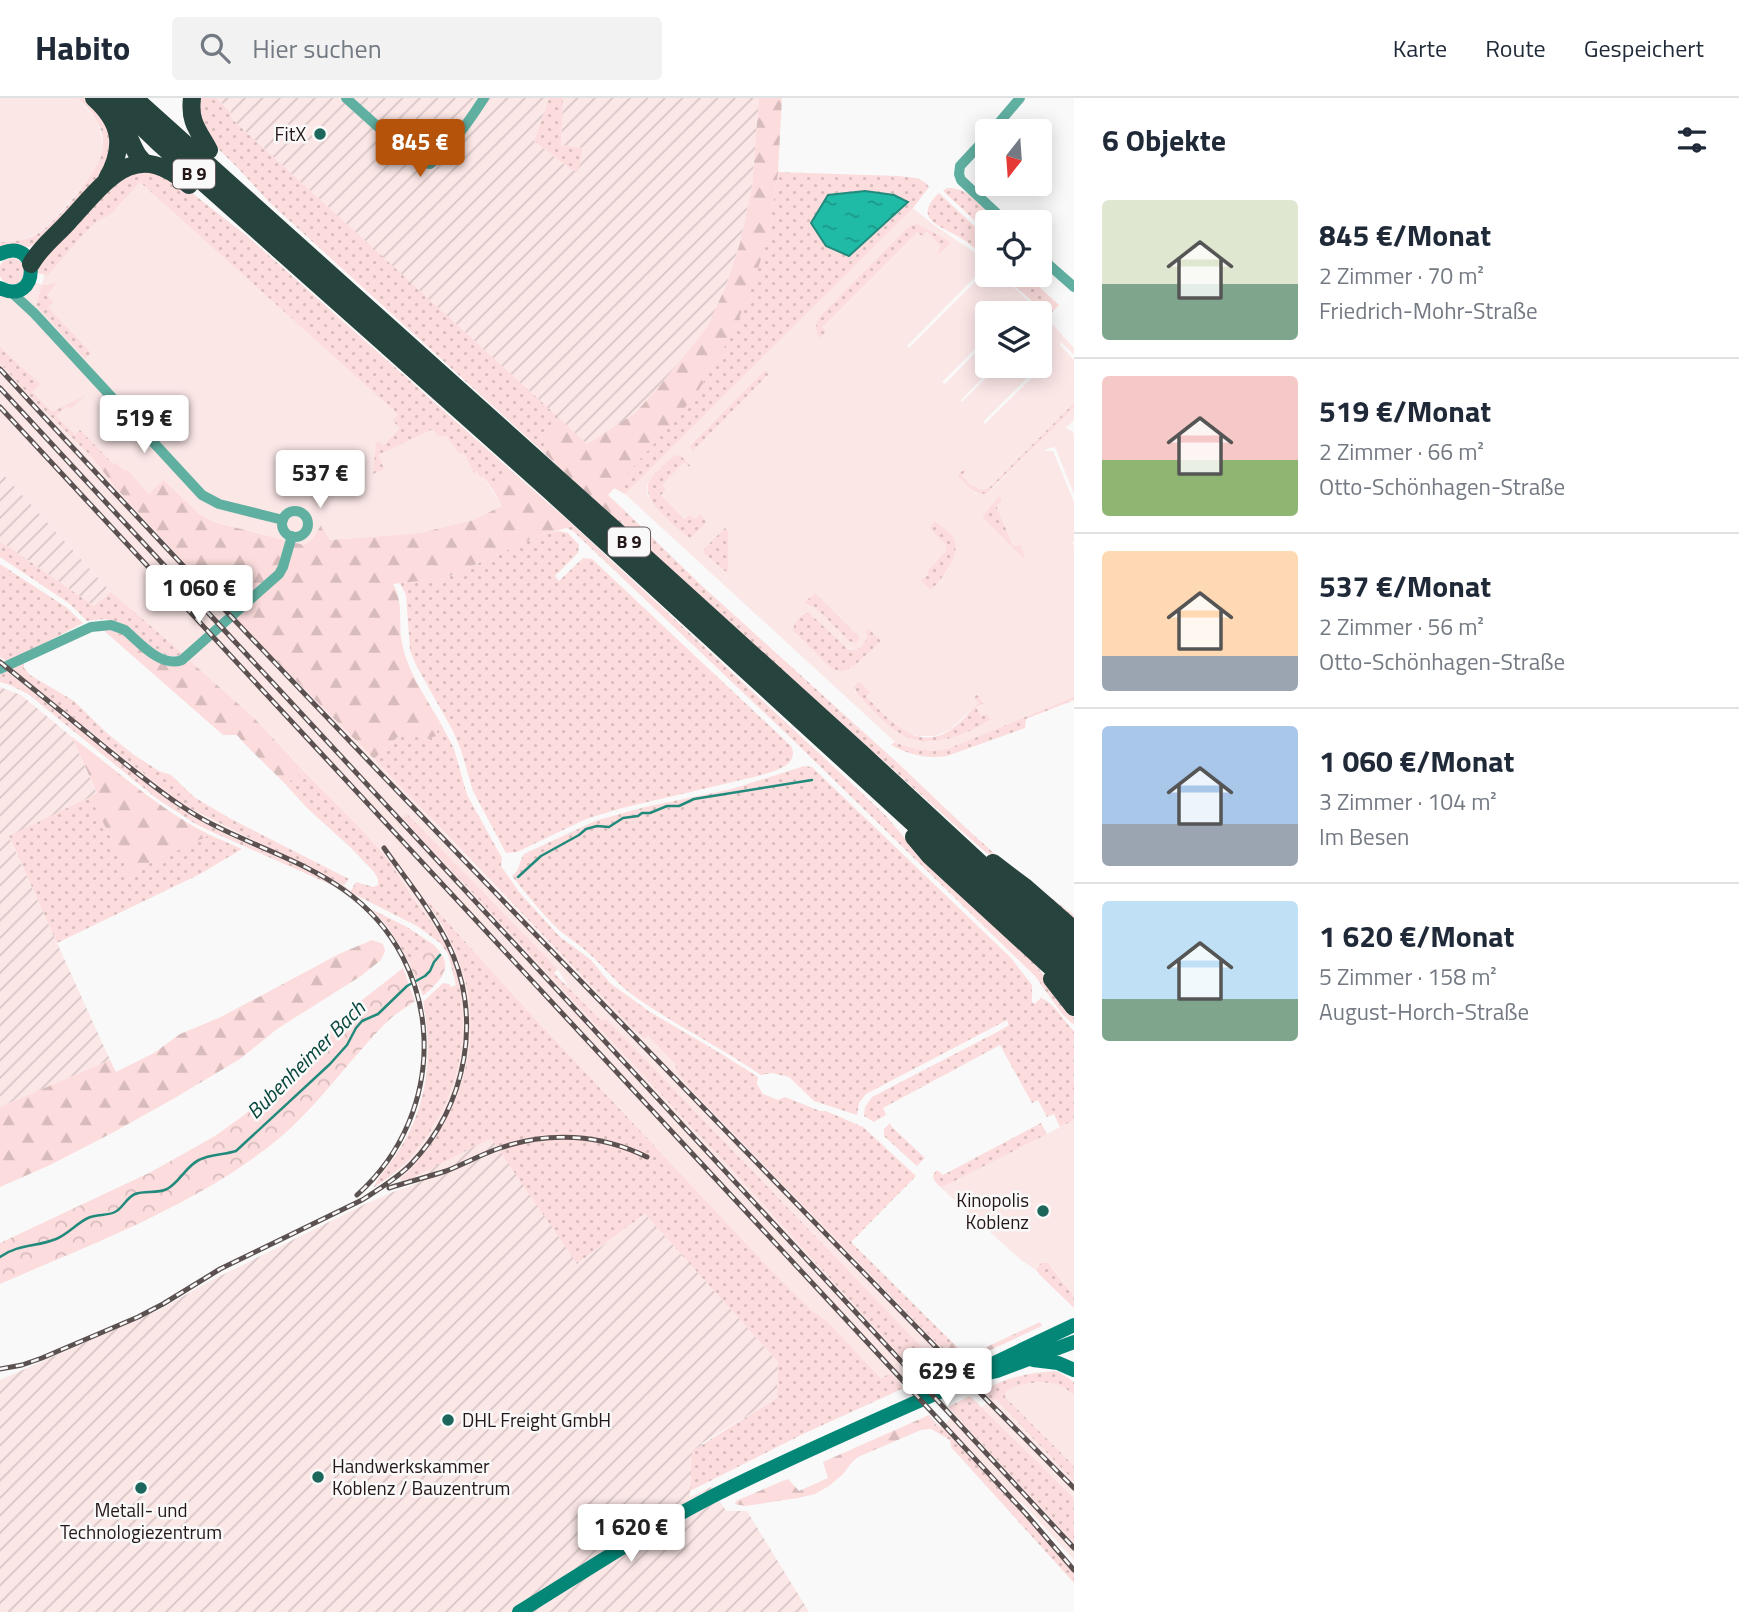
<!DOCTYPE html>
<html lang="de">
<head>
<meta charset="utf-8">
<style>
	:root { --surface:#fff; --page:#f2f2f3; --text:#1f2937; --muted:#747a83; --line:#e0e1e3; --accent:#b45309 }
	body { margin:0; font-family:"Titillium Web",sans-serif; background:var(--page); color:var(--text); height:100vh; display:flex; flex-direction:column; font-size:26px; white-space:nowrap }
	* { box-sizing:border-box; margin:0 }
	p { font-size:23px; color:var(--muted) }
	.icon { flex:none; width:38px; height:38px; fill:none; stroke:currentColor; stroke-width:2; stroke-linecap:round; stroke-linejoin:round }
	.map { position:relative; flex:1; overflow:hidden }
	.side { display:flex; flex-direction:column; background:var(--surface); width:665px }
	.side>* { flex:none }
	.needle { width:46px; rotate:197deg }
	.tools { position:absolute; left:975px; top:21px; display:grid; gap:14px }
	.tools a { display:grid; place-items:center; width:77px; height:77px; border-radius:7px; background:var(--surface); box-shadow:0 4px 18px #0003; font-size:35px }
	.price { position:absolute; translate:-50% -60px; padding:0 16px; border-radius:7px; background:#fff; color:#222; font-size:23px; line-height:46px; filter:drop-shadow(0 2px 4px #0008) }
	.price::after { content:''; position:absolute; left:50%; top:42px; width:21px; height:16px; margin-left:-10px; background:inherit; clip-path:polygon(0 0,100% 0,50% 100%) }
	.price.on { background:var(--accent); color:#fff }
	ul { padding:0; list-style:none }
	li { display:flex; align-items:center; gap:21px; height:175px; padding:0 28px }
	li+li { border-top:2px solid var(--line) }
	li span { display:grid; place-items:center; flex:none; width:196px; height:140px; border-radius:7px; color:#555 }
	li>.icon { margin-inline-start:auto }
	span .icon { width:84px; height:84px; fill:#fffc; stroke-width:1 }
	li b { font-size:30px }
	h2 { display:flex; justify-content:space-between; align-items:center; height:84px; padding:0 28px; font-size:30px }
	header { display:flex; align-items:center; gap:42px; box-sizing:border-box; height:98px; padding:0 35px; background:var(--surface); border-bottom:2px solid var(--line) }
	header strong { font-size:33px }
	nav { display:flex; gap:38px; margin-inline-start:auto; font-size:24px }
	.search { width:490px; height:63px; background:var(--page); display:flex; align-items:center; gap:18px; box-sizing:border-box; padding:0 24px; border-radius:7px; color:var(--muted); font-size:26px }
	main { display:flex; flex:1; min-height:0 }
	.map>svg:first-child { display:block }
	.built { fill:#fce7e7; fill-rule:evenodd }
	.industrial { fill:url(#industrial-furrows) }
	.grass { fill:url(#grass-dots) }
	.forest { fill:url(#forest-firs) }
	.park { fill:url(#park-crowns) }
	.water { fill:url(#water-ripples); stroke:#228a7c; stroke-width:2 }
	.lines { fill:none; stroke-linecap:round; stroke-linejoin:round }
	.stream { stroke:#228a7c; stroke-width:2.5 }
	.street { stroke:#60b0a2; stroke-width:10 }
	.secondary { stroke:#058777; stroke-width:14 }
	.highway { stroke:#26433e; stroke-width:18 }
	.rail-casing { stroke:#5c5151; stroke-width:5 }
	.rail { stroke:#f9f9f9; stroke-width:2.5; stroke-dasharray:8; stroke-linecap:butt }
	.poi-dot { fill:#1d665b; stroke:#f9f9f9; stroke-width:2.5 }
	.labels { text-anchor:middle; stroke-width:5; stroke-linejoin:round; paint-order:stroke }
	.shield { fill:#f9f9f9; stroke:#655b5c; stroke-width:2 }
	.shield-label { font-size:18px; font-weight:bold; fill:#261718 }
	.poi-label { font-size:19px; fill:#261718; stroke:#f9f9f9; text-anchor:end }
	.water-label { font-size:21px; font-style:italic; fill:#04453c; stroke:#f9f9f9 }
</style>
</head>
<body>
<header>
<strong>Habito</strong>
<div class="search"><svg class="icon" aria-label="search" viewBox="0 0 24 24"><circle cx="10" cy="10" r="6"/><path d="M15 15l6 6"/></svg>Hier suchen</div>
<nav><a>Karte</a><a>Route</a><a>Gespeichert</a></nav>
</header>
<main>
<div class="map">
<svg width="1074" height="1514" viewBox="0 0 1074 1514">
	<defs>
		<pattern id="industrial-furrows" width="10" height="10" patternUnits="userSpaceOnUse" patternTransform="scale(1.75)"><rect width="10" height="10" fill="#fce7e7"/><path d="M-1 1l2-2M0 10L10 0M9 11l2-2" fill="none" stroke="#d8c5c5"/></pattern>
		<pattern id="grass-dots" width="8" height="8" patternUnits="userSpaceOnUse" patternTransform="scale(1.75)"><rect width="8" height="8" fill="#fcdcdc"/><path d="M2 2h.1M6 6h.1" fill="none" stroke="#d8bcbc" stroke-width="1.8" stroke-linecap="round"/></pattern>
		<pattern id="forest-firs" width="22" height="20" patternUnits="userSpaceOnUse" patternTransform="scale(1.75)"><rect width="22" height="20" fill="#fcdcdc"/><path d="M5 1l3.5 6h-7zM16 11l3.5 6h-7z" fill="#d8bcbc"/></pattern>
		<pattern id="park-crowns" width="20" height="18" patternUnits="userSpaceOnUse" patternTransform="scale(1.75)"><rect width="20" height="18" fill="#fcdcdc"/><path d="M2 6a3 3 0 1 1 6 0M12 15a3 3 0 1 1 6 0" fill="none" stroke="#d8bcbc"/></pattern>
		<pattern id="water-ripples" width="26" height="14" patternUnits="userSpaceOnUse" patternTransform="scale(1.75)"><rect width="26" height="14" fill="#20bba7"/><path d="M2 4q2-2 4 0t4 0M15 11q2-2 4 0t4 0" fill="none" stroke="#1c9787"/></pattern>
	</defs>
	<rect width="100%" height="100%" fill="#f9f9f9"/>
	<path class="built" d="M0,0H77L98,23L103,46L104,54L100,65L82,89L54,122L42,133L34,137L19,143L7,144H0Z
		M145,80L447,337L459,356L464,355L474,374L477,373L483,378L502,408L473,422L420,435L329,442L314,439L304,447L215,424L198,415L165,383L149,396L127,371L125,373L115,364L113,366L92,359L251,537L406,694L485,779L632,930L645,941L648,938L654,944L675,966L678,976L692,993L956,1264L942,1270L607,923H600L569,890L558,871L407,717L404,720L729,1069L918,1278L900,1286L890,1275L881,1282L828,1224L810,1211L772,1173L538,924L460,838L428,807L448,838L457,856L464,875L469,903L471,927L469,952L465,977L458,999L442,1032L426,1054L407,1074L400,1081L395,1076L418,1052L436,1025L462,921L457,884L453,866L448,853L435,830L393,770L376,748L253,619L111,494L0,373V194L35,185L42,186L48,162L71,139Z
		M913,110L934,127L980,158L987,165V175L979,167L980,174L907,248L909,250L982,177H1000L1046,219L1074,250V257L1061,244L1060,247L1074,262V305L990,389L981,391L974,389L961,377L963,371L958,376L976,396L993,390L1074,310V322L1066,330L1073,334L1074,337V396L1055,349L1046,351V353H1053L1074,404V444L1072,445L1074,447V599L950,650L928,653L916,652L895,644L625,396ZM912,127L922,128L950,146L941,156L937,153L942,148L927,134L917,133L821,229L819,239L816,233L820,218L907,130ZM1015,202L1026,210H1021L1015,215H1040V220L1043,223L1040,226V268L1047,260L1053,267L1049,263L985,326L983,324L1039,268H1005L1006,270L1001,274L1000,272L1004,268H998L962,304L961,302L994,268H987V243L945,286L942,284L987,239V215H1011L1018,208ZM765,272L769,276L694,352L690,348L691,345ZM681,358L684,364L661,387L666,392L661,397L686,421H695L707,424L690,441L648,398L647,393V387ZM998,399L996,407L1013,448L1019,446L1022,459L982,419ZM936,423L955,443V447L952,462L947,473L931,492L929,475L927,473L945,454L946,447L929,430ZM728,433V473H724L704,454ZM867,533L880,543L852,569L850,566L848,567L850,570L834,571L794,535L856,552L865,545ZM857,584L861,585L865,599L896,627L906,634L919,638H935L951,631L979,604L974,599L976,597H978L982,607L976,609L980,619L987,616L991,623L943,642L930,644L910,641L897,634L857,596L855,594V586Z
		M11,570L167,694L189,710L205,719L320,774L344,787L354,797L334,788L314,776L225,736L185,714L156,693L6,573Z
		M1074,1022V1198L1052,1169L1038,1168L1036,1172L1021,1162L939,1088L943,1089Z
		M1034,1285H1054L1062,1288L1074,1297V1368L1005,1299L1006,1293L1013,1288Z
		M994,1301L1074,1383V1400L981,1309Z
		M954,1316L1074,1445V1462L1023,1406L1012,1398L1074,1469V1475L1022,1415L942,1328Z"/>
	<path class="industrial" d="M216,0H549L534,43L573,73L581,50L561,47L563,0H759L752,88L740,145L726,188L708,228L658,290L635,315L587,346L233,22L230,17L231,13Z
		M0,373L111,494L94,508L6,447L0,444Z
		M0,589L21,597L72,639L97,696L9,739L110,962L0,1009Z
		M491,1039L578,1166L645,1116L778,1264L777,1300L702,1345L690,1380V1399L711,1389L726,1413H747L809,1514H0V1282L161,1211L208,1184L365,1106L393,1094L421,1084L419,1077Z"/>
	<path class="grass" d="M77,0H86L112,34L108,69L38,144L29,149L0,151V144C14,144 30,142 42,133C57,122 102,70 103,51C105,29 93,14 77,0Z
		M197,0H216L231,14L230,17L233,22L558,319L542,353L269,104L236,68L213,46L203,34Z
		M549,0H563L561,47L582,50L580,67L577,73H573L534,43Z
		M433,20L450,32C440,44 420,70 409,43L415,40Z
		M145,71L174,81L247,138L514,375L493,392L483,378L480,379L477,373L474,375L464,355L459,356L447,338H438L433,331L378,357L384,371L373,376L376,346L378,343L384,347L400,330L393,323L398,316L140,84L110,117L98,122L81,139L48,177L37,175L36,165L115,82Z
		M778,74L898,78L917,80L926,85L929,89L913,110L625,396L614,390L697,295L769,136Z
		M947,90C968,88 985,111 999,124H987V134L943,93Z
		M939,95L987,140V162C979,154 971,146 961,140C941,128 911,121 939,95Z
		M918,126L950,144V146L940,156L937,154L941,148L927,134L922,138L917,134L822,229L826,234L821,239H819C814,232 816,224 820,218L907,130L912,127Z
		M-1 173a13 13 0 1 1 26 0a13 13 0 1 1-26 0Z
		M1003,177H1026L1059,207L1048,218Z
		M57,184L47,197L53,204L48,209L91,255L85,261L36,207L42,187H49Z
		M0,249L40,286L32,294L52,314L86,297L70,311L67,308L56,318L75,337L80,332L113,366L95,356L92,359L31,299L0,265Z
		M765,272L769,276L693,353L690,349L691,346Z
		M1074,305V310L987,395C974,399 967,386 958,378L959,375L964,371L966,373L961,377C970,386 977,395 990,389Z
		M677,357L681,358L690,367L689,369L684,364L662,387L666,392L661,397L685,421L690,417L695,421L700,416L707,424L690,441C677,429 640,403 649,384C651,379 656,375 660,371C665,366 670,360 677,357Z
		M998,399H1000L1002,404L996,407L1013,448L1020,446L1024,457L1023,460L982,419Z
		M622,410L700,486L901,668L967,731L1005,765L1074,817V825L1021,780L983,752L967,738L612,419Z
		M935,423C941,428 953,436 955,443C959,460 941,482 931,492L921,483L929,476L927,473L945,454L946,447L929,430Z
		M572,426L863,696L886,718L919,757L1035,866L1074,916V927L1062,916L1035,878L793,642L573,433L567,430Z
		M725,430L728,433V473L726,474L704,455L705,450Z
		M558,433L568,435L579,447L578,455L555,478L559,483L583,460L592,461L791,648C801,668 771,674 758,678L622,710L586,721L517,754L506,755L473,693L461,652L453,633L415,565L410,552L406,497L400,485L445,480L543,436Z
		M0,444L6,447L94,508L111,494L183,556C156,568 137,526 110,522C103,520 95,522 87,523L70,506L0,459Z
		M0,466L66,509L83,525L30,553L6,563L0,559Z
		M815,495L859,539L858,543L854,545L849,543L816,510L804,505Z
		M807,515L810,516L848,551L856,552C864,548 868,542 866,533L869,531L881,543L854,568L852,569L850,567V570C844,574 838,574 831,570L793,533C793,526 800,517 807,515Z
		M24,564V570L30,577L74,603L108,636L134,657L159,673L171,677L194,699L231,721L349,781L344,787L189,710L167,694L11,570Z
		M6,573L156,693L185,714L225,736L314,776L334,788L210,733L194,725L156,700L28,596L10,587L0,584V576Z
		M857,584L861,585L870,594L866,599C889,620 916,655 950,632C961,625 970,613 978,605L974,600L976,597L979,598L983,606L976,609L980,618L987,616L991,622C965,636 930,653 902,637C885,627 871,610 857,596L854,589Z
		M1074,599V602L1026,621L1025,630L947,658C927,661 910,657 891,647L895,644C914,652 930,655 950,650Z
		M440,624L454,651L467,697L502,760L501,768L519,794L550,828L559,838L591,862L610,885L650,914L720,955L758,979L757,986L763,996L778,1002L785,999L820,1013H826L863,1029L916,1078L851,1144L952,1244L944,1252L692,993L678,976L675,966L648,938L645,941L632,930L374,661L404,633L427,641L435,638Z
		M804,668L812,669L1011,860L1032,887V904L1034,906L1041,900C1055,905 1063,923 1074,933V1022L1060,1029L1054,1016L1047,1019L1038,1002L1032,1005L1000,947L883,1010L886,1017L874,1024L864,1018L865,1009L872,999L999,933L1009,927L1007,922L866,996L859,1005L857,1017L814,1003L789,979L772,975L761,977C720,949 675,927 634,898C619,887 608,874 595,861C584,850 570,841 558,831C541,815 527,796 512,778C520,772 519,764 524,756L595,723L645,709L732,691Z
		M303,672C327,697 353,722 377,749C391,765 402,783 414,801C428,820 443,838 451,860C469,907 466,965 443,1010C427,1043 406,1071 374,1089V1088C381,1075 391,1065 399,1052C428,1007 433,956 423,904L443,885L449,886L451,889L456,887L448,856L440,845L417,828L350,794L356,784L373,789L378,787V781L374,774L350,749L307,710L286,687Z
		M90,699L129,775L210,737L242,751L200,776L57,845L9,738Z
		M407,716L558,871L554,875L600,922H607L945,1273L923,1283L729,1069L403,720Z
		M429,804L538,924L772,1173L810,1211L828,1224L881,1281L890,1275L904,1290L803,1336L690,1393L692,1353L777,1300L778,1264L645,1116L577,1166L491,1040L413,1080L402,1083L400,1081C462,1024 489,937 457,857C450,839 439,822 428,806Z
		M371,811L407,829L434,847L409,865C398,844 388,827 371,811Z
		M890,1025L892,1029L925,1060L917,1068L884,1038V1031Z
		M1041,1025L1047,1036L943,1089L939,1088L934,1082L933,1077L937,1072L943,1077Z
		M1041,1165H1048L1074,1198V1210L1040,1177L1036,1172Z
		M1055,1273L1059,1274L1074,1284V1297C1069,1293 1064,1289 1059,1287C1045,1282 1018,1285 1006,1293L1005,1299L1074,1368V1383L995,1301L992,1303L983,1293C1004,1279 1030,1275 1055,1273Z
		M970,1298L1074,1400V1445L948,1309Z
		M936,1325L940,1329L942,1328L1057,1454L1074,1475V1485L951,1349L950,1342L931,1331Z"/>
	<path class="forest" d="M759,0H782L778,74L769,136L754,183L733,235L697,295L654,346L608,397L622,410L612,419L542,353L558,319L587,346L635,315L658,290L708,228L713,216L726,188L740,145L752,88Z
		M95,356L113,366L115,364L125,373L127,371L149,396L164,382L198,415L214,424L304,447L314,439L321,427L330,442L420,435L473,422L502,408L493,392L514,375L572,426L567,430L543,436L445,480L393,486C403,503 399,520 401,539C405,570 425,598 440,624L436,638L427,641L404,633L374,661L251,537L116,390L92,359Z
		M102,531C108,531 113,532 119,534C145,544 158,582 190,563L253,619L303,672L286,687C270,670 252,655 237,637H223Z
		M72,639C117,672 159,712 210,737L129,775L90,699L97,695Z
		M372,842L383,846L385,853L381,862L361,878L277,931L240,961L173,1001L112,1035L50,1067L0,1089V1009L110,962L116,974L154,955L180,936L221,919L339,856Z
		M1040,1224L1042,1228L958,1267L944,1252L952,1244L967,1258Z
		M929,1317L936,1325L931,1331L921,1332L858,1359L853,1363L843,1376L829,1388L815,1396L798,1400L745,1408L735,1406L736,1403L785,1382L788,1381L799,1393L828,1380L823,1364Z"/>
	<path class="park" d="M434,847C456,869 442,881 423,898L409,865Z
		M403,870L415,903C406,910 396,915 389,922C347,963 314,1015 267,1050C187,1111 91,1146 0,1186V1145L151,1074L215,1038L243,1018L276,988L357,906Z"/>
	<path class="water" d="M865,93L894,97L908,104L849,158L826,148L811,125L828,97Z"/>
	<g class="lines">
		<path class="stream" d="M518,779L541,758L579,737L586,731L597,728L609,729L623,720L638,718L642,715H650L667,708H679L694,701L812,682
			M0,1159C18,1146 37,1149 56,1141C68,1136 77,1125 88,1120C97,1116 107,1118 115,1114C123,1110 126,1100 135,1096C145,1092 156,1096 167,1091C180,1084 186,1068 199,1062C210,1056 224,1057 236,1053L330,966L347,947L356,930L362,923L378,916L407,888L425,878L430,873L434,864L440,857"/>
		<path class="street" d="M346,0L416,63L430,66C450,50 470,22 484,0
			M992,33L1020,0
			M987,39L960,68L959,76L961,82L1006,124
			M1040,159L1074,189
			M10,193L34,215L202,397L219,406L283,422
			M282 426a13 13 0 1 1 26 0a13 13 0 1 1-26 0Z
			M0,571L91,529L111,527L125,532C140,545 161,570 182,562L279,476L283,469L292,438"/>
		<path class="secondary" d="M0,156C41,136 41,210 0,190
			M1033,1262L1058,1265L1074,1272
			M990,1267L1074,1227
			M519,1514C584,1474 648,1431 717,1396C801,1354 888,1317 975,1278L997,1273L1074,1244"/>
		<path class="highway" d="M94,0C122,25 125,49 107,81
			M112,0L159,45L549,392L1074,872
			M134,0L615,432L861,655L1074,852
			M192,0C189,24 198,32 209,52
			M116,24C134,37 130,55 147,66
			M31,166C41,148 57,137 70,122C107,82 135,39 189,87
			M914,739L930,758L956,782L1074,890
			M993,765L1026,790L1074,832
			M1052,881L1074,909"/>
		<g class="rail-casing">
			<path id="rail" d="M0,271C323,622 658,962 989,1304L1074,1390
				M0,290L1074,1450
				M0,309L904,1284L1026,1416L1074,1472
				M0,564C36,593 72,622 107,651C132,671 157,692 183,709C233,743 295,757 344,792C447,865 450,1014 357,1097
				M389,1090C408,1084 427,1079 446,1073C464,1066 482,1056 500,1050C549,1033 600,1036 647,1059
				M0,1271L22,1267L42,1260L138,1219L163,1206L220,1171L362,1102C379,1091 396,1081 410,1067C467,1009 484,917 447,844C430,810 405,780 384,750"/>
		</g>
		<use href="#rail" class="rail"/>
	</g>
	<g class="poi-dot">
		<circle cx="320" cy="36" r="7"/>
		<circle cx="1043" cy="1113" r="7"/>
		<circle cx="448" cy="1322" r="7"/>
		<circle cx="318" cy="1379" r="7"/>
		<circle cx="141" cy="1390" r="7"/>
	</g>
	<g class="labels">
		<g class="shield">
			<rect x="173" y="61.5" width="42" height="29" rx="5"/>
			<rect x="608" y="429.5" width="42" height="29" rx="5"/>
		</g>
		<g class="shield-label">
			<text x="194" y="82">B 9</text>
			<text x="629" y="450">B 9</text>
		</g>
		<g class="poi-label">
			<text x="306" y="43">FitX</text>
			<text x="1029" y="1109">Kinopolis<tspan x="1029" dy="22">Koblenz</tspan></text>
			<text x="462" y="1329" text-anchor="start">DHL Freight GmbH</text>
			<text x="332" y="1375" text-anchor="start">Handwerkskammer<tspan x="332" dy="22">Koblenz / Bauzentrum</tspan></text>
			<text x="141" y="1419" text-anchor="middle">Metall- und<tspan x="141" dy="22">Technologiezentrum</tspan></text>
		</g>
		<g class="water-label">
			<text transform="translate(306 962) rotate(-45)" y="7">Bubenheimer Bach</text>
		</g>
	</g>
</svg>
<div class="tools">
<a><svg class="needle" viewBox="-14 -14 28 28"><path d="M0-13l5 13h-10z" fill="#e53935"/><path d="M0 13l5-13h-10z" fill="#747a83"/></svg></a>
<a><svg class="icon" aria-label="locate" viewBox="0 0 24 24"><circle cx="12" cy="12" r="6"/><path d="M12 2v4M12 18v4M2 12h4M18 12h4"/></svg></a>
<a><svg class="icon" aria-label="layers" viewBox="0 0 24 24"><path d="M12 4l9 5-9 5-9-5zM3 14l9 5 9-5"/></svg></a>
</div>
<b class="price on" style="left:420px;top:81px">845 €</b>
<b class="price" style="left:144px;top:357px">519 €</b>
<b class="price" style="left:320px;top:412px">537 €</b>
<b class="price" style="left:199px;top:527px">1 060 €</b>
<b class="price" style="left:947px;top:1310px">629 €</b>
<b class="price" style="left:631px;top:1466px">1 620 €</b>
</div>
<section class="side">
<h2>6 Objekte<svg class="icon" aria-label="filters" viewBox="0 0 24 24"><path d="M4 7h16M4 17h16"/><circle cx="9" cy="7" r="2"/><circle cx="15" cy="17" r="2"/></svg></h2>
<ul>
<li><span style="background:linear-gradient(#dfe7d0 60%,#7fa58c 0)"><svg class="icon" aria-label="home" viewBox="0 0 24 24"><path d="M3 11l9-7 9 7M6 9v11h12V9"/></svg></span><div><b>845 €/Monat</b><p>2 Zimmer · 70 m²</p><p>Friedrich-Mohr-Straße</p></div></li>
<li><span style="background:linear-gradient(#f6c9c9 60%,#8fb573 0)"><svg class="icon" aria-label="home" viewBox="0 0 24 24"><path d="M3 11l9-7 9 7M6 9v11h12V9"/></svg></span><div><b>519 €/Monat</b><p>2 Zimmer · 66 m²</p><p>Otto-Schönhagen-Straße</p></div></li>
<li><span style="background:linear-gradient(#ffd9b3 75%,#9aa5b1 0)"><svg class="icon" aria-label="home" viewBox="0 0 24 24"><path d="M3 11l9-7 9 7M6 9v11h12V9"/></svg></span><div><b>537 €/Monat</b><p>2 Zimmer · 56 m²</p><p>Otto-Schönhagen-Straße</p></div></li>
<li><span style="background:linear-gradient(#a9c7e8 70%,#9aa5b1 0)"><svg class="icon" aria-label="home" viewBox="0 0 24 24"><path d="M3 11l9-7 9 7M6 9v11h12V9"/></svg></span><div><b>1 060 €/Monat</b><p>3 Zimmer · 104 m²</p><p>Im Besen</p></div></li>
<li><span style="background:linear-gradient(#bfe0f5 70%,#7fa58c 0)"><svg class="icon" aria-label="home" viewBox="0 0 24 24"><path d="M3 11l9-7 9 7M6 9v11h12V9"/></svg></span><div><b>1 620 €/Monat</b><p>5 Zimmer · 158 m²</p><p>August-Horch-Straße</p></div></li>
</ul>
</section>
</main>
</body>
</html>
